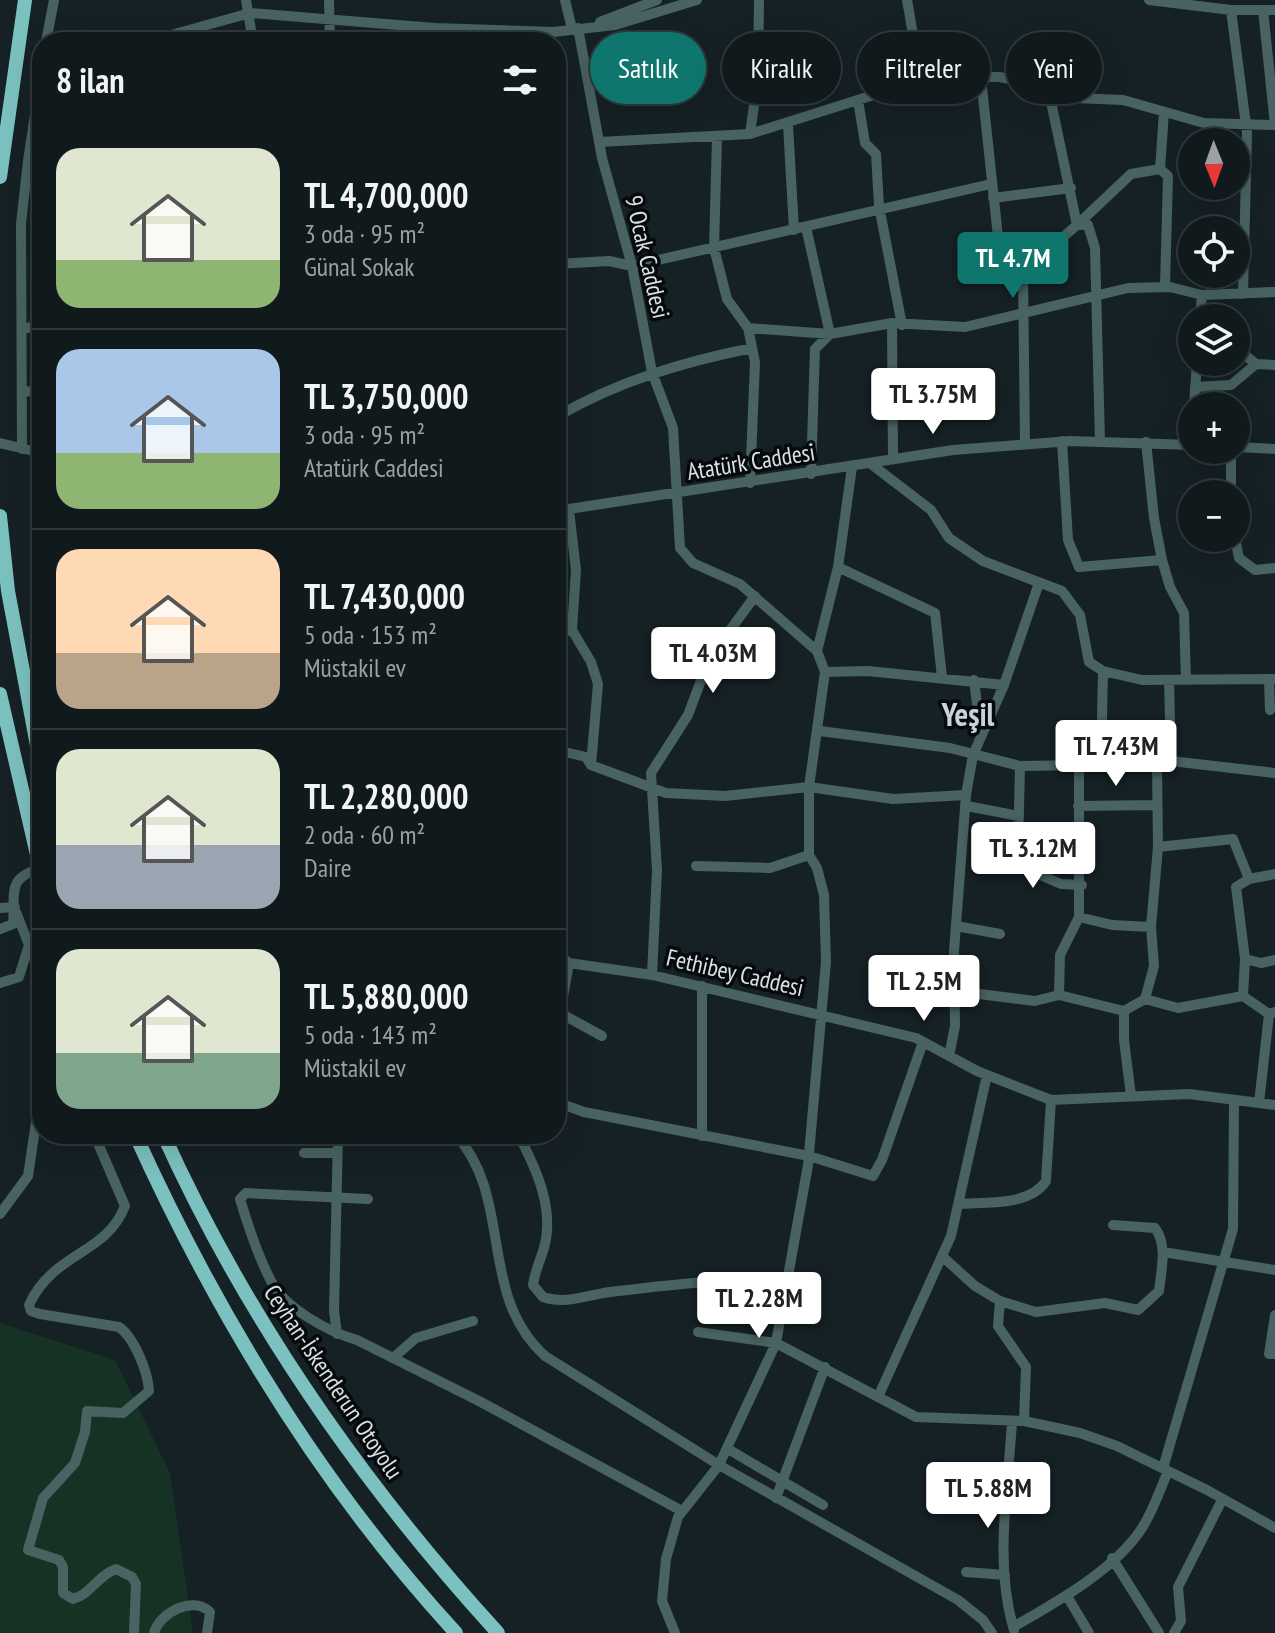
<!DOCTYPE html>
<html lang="tr">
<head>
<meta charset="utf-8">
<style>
	:root { --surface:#10191c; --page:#1e2629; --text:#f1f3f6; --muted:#9ca0a3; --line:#30383b; --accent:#0f766e }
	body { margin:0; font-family:"PT Sans Narrow",sans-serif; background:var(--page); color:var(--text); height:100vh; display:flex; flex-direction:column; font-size:30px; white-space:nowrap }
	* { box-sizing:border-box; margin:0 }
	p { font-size:26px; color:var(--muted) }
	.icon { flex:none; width:44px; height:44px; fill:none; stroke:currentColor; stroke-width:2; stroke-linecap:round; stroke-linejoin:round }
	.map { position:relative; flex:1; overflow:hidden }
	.panel { position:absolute; left:32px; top:32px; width:534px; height:1112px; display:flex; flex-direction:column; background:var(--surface); border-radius:32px; box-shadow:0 8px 32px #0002,0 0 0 2px var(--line) }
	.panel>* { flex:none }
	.banner { position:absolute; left:590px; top:32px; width:564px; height:72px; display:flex; gap:16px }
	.needle { width:52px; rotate:179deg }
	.tools { position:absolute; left:1178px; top:128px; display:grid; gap:16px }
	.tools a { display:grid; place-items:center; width:72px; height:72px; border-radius:50%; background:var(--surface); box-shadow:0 8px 32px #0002,0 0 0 2px var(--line); font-size:40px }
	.price { position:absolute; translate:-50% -68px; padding:0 18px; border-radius:8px; background:#fff; color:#222; font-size:26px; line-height:52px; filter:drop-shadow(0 2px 4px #0008) }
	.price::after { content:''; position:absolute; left:50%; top:48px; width:24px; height:18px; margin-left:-12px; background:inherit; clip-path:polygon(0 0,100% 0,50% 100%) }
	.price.selected { background:var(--accent); color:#fff }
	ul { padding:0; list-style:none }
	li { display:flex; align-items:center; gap:24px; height:200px; padding:0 24px }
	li+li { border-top:2px solid var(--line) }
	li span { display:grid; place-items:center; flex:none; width:224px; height:160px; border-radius:24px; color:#555 }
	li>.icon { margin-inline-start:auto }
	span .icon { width:96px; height:96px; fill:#fffc; stroke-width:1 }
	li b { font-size:34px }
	h2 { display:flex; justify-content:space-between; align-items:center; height:96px; padding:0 24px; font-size:34px }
	.chip { padding:0 28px; border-radius:36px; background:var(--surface); box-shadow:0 8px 32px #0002,0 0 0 2px var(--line); font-size:28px; line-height:72px }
	.chip.selected { background:var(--accent); color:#fff }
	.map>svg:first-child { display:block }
	.green { fill:#153225 }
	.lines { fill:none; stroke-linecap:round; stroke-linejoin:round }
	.minor { stroke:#486361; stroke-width:10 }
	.highway { stroke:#7bc1bf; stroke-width:14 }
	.highway-bridge { stroke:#7bc1bf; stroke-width:14 }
	.labels { text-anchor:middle; stroke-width:7; stroke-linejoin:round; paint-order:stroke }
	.street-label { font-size:24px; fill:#dbe2e5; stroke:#060a0c }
	.district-label { font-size:32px; font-weight:bold; fill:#c6d4da; stroke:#060a0c }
</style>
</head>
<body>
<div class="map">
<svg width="1275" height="1633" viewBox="0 0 1275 1633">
	<rect width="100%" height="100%" fill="#162125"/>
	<path class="green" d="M0,1323L115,1360L170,1473L193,1633H0Z"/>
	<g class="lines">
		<path class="minor" d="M246,0L253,42
			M329,0L330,42
			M565,0L572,29
			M907,0L921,80
			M1149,0L1231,10H1275
			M1231,10L1247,133L1243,294
			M1263,10L1275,125
			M600,22L657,0
			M578,28L602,158L632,266L652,372L673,428L680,548L693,563L740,584L817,651L825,672L809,787V855
			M46,42L54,0
			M146,42L250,13L435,28L553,32L615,25L697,0
			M981,78L998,237L1023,272L1025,444
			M858,100L865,143L876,154L879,206L902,325
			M788,125L794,230
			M750,134L758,77L759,0
			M717,138L714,248L727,299L748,328L755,362L750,483
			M599,142L750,134L921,80L952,77H999L1021,81L1050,97L1123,100L1204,123L1275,125
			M28,161L42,68
			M1160,169L1164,112
			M993,198L1071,188
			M806,227L830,334L815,349L811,474
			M556,264L609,261L632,266L991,184
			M1023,272L1077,225L1050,97
			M1200,318L1202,295
			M892,323L893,459
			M748,328L830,334L892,323L965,327L1128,288L1170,287L1202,295L1275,292
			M22,329L42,325
			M1236,348L1256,364L1275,365
			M1195,387L1231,385L1256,364
			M23,392L42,390
			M1194,406L1197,362
			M556,417C618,381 683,362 752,348
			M1062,441L1068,540L1079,567L1162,560
			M1100,441L1095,248L1088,225H1077L1131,174L1160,169L1168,176L1165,287
			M1146,442L1154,518L1162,560L1170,587L1184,613L1186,680
			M0,443L42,453
			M1236,447L1275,449
			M22,449L21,224L28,161L42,152
			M1231,450V494
			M871,464L931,510L949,538L983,561L1062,591L1080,615L1089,662L1103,671L1142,680L1275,679
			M569,510L576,570L572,630L591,662L598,684L591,765
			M556,511L953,450L1070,441L1192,445
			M1235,538L1239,558L1255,570L1275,568
			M838,567L935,613L942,677
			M556,633L572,630
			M817,651L838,567L852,467
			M825,672L868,671L1004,685
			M974,680L981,736
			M1169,680L1171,761
			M1269,680L1270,710
			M820,731L950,748L1020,766L1157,764L1158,847L1151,927L1154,966L1145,999L1124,1011
			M556,750L586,757L591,765L666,793L725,796L809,787L893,799L966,795
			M1157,764L1171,761L1275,773
			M1101,765L1103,671
			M1020,766L1018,850L1024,868L1061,884L1082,885
			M967,806L1019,816
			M1078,806L1155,805
			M1158,847L1233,839L1249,879
			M1275,874L1249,879L1236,887L1245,959L1243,996L1269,1014L1275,1012
			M0,908L15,907
			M16,912L42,978
			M1079,917L1112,925L1151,927
			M956,926L1000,934
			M0,929L13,924C16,893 5,878 42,868
			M556,953L569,963L652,975L916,1038L977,1071L1051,1100L1189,1094L1275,1105
			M1245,959L1261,963L1275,960
			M569,963L560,1013L602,1036
			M38,971L42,1017
			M652,975L657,870L651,773L688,715L709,659L755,596
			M0,983L19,977L28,948
			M955,991L1035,1001L1059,995L1124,1011V1040L1131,1096
			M1059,995L1060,955L1079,917V767
			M1145,999L1178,1008L1243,996
			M949,1056L955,1026L954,951L966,795L973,755L1004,685L1039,583
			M556,1102L584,1112L809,1156L873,1176L882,1160L923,1042
			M1259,1103L1269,1014
			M94,1134L125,1206C106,1255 53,1252 29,1305L31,1311L40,1314L119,1327C134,1337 148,1372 149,1391L123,1413L87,1411L85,1432L75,1463L43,1498L28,1550L59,1560L63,1567V1593L73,1599C91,1594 98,1575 116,1569L132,1577L136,1584L134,1633
			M455,1134C514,1197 477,1295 545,1356L719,1465L958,1600L983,1620L992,1633
			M518,1134C536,1168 555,1209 544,1248C540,1261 535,1271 533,1285L543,1297C566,1305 587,1295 610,1292C667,1285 728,1277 785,1283
			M702,1136V986
			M304,1153H337
			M368,1199L246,1193L240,1199C248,1226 258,1256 271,1281C284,1308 329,1332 357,1340L479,1401L682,1511
			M960,1204C986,1202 1030,1206 1046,1181L1051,1100
			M0,1214L28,1176L42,1082
			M1163,1252L1275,1270
			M943,1257L975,1286L1000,1301L1036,1312L1105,1303L1138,1310L1159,1291C1161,1271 1168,1245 1155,1228L1113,1225
			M1000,1301L998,1326L1026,1367L1024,1421
			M1275,1315L1269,1354H1275
			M698,1332L776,1343L916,1417L1024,1421L1080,1433L1117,1446L1207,1490L1275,1528
			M337,1334L334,1311L338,1134
			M393,1358L416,1338L473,1321
			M878,1397L951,1236L987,1075
			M1012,1422C1008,1489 994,1564 1014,1630
			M728,1449L823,1505
			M1163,1468L1233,1229L1234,1100
			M776,1498L825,1367
			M1112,1558L1159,1633
			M966,1572L1005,1575
			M1067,1596L1089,1633
			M1013,1627C1055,1603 1115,1570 1142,1528C1153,1511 1160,1490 1168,1471
			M154,1633C159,1613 193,1595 210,1612L207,1633
			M675,1633L662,1601L666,1559L678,1517L719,1465L776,1343L808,1165L826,962L824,895L817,868L809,855L770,868L696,866
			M1174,1633L1181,1621L1178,1587L1222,1500"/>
		<path class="highway" d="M0,177L25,0
			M0,516L8,591L42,772
			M0,694L38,859
			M135,1134C217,1315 321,1486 456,1633
			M163,1134C246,1317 363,1485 498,1633"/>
		<path class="highway-bridge" d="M38,859L42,873"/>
	</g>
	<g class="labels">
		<g class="street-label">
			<text transform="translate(647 257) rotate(77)" y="8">9 Ocak Caddesi</text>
			<text transform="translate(751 462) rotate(-9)" y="8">Atatürk Caddesi</text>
			<text transform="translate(735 973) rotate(13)" y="8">Fethibey Caddesi</text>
			<text transform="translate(333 1382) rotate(56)" y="8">Ceyhan-İskenderun Otoyolu</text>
		</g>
		<g class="district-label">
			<text x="968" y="726">Yeşil</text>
		</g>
	</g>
</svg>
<div class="tools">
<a><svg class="needle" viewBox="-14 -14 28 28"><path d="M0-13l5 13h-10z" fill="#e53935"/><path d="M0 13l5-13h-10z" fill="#9ca0a3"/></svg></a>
<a><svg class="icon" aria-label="locate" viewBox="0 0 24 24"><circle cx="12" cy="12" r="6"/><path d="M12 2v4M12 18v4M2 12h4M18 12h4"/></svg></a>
<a><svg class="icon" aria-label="layers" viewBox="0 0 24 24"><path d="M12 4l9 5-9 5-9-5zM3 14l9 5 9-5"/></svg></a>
<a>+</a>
<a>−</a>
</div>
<b class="price selected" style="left:1013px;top:300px">TL 4.7M</b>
<b class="price" style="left:933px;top:436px">TL 3.75M</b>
<b class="price" style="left:713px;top:695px">TL 4.03M</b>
<b class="price" style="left:1116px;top:788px">TL 7.43M</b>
<b class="price" style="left:1033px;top:890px">TL 3.12M</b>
<b class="price" style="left:924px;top:1023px">TL 2.5M</b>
<b class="price" style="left:759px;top:1340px">TL 2.28M</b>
<b class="price" style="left:988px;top:1530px">TL 5.88M</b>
<div class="banner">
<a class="chip selected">Satılık</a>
<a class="chip">Kiralık</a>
<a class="chip">Filtreler</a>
<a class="chip">Yeni</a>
</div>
<section class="panel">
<h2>8 ilan<svg class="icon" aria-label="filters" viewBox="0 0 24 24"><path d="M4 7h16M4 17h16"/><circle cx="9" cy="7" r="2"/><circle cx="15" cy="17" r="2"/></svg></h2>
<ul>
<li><span style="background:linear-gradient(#dfe7d0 70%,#8fb573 0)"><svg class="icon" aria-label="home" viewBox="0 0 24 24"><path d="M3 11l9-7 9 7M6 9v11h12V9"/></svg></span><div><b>TL 4,700,000</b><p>3 oda · 95 m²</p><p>Günal Sokak</p></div></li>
<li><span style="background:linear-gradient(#a9c7e8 65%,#8fb573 0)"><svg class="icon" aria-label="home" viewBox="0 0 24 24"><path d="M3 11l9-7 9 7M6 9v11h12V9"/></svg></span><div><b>TL 3,750,000</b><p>3 oda · 95 m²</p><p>Atatürk Caddesi</p></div></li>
<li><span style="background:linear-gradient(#ffd9b3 65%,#b9a48a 0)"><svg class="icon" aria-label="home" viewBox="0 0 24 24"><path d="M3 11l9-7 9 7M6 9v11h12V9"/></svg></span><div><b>TL 7,430,000</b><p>5 oda · 153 m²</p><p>Müstakil ev</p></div></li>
<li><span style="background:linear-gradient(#dfe7d0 60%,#9aa5b1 0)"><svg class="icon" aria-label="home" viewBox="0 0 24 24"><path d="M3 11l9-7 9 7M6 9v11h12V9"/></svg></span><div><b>TL 2,280,000</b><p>2 oda · 60 m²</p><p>Daire</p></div></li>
<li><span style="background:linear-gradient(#dfe7d0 65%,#7fa58c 0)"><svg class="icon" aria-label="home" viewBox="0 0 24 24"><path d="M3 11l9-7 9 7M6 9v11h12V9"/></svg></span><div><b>TL 5,880,000</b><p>5 oda · 143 m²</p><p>Müstakil ev</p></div></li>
</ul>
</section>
</div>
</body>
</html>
